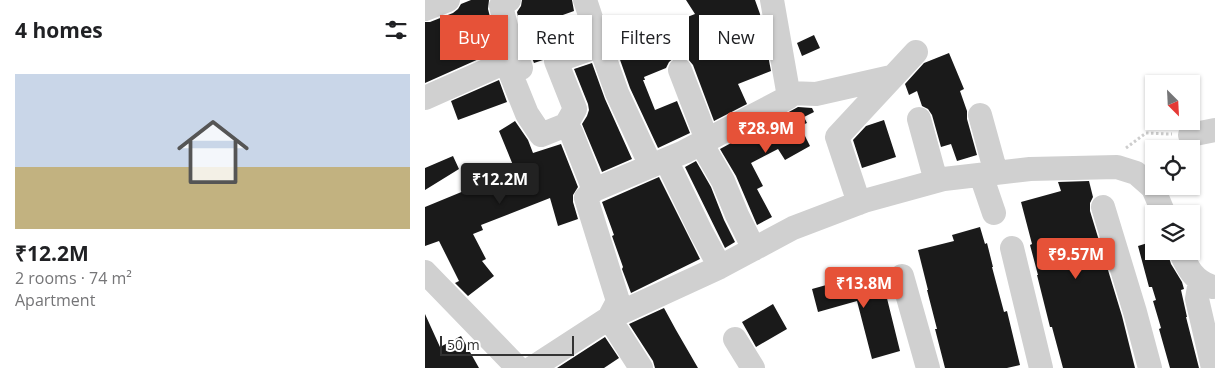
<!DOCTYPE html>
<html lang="en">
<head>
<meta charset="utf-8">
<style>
	:root { --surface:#fff; --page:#f2f2f2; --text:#202124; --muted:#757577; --accent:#e65238 }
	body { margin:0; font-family:"Open Sans",sans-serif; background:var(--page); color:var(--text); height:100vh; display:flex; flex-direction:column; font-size:19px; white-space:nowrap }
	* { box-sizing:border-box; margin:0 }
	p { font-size:16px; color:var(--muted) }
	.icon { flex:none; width:28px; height:28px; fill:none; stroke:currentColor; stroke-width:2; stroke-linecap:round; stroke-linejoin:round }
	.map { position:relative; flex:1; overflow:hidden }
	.drawer { display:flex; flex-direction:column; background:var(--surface); width:425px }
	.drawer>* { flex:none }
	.top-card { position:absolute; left:15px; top:15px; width:475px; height:45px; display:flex; gap:10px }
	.needle { width:32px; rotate:156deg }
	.buttons { position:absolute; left:720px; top:75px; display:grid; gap:10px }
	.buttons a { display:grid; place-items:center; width:55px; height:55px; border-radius:0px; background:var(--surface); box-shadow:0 1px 4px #0004; font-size:25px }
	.scale { position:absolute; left:15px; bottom:12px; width:134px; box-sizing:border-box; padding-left:5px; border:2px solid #333; border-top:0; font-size:14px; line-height:18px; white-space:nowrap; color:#333; -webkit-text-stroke:4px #fff; paint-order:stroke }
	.price { position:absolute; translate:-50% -42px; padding:0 11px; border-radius:5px; background:var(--accent); color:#fff; font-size:16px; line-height:32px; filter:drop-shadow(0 1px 2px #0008) }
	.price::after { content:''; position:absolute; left:50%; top:30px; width:15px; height:11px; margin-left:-8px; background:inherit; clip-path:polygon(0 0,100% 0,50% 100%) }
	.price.selected { background:#222; color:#fff }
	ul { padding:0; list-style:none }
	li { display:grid; align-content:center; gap:10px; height:265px; padding:0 15px }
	li span { display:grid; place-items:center; height:155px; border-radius:0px; color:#555 }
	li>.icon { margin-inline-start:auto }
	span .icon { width:90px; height:90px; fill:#fffc; stroke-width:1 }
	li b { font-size:21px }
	h2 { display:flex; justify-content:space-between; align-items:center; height:60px; padding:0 15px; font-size:21px }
	.chip { padding:0 18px; border-radius:0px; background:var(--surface); box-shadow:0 1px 4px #0004; font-size:18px; line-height:45px }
	.chip.selected { background:var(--accent); color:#fff }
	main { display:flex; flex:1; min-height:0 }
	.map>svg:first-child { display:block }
	.building { fill:#1a1a1a }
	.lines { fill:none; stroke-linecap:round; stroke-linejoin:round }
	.path { stroke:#cdcdcd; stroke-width:3; stroke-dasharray:2.5 2.5; stroke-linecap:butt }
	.minor { stroke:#d0d0d0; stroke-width:24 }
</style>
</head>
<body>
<main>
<section class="drawer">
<h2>4 homes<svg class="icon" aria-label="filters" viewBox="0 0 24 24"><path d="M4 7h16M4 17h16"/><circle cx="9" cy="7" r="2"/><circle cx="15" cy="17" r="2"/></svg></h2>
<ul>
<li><span style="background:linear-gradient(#c9d6e8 60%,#c2b280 0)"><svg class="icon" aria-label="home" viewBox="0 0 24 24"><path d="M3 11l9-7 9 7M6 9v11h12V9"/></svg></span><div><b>₹12.2M</b><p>2 rooms · 74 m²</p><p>Apartment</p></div></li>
</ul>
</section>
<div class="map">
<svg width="790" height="368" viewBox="0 0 790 368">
	<rect width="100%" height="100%" fill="#fff"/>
	<path class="building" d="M46,0H64L63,9L70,37L74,50L0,83V22H5L28,13L33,9L36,4Z
		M97,0H147L149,11L135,16L144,42L126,48L120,53L118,60L109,63L96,30L92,12L96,6Z
		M261,0H330L335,14L346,71L313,84L322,104L289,121L268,65L263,59L257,56L250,57L244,62L241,68L219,77L220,80H218L230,110L252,101L265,133L233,148L205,88L183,26L211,16L218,37L248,26L247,23L270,14Z
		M389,35L395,48L377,56L372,43Z
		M524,53L539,89L535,91L542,111V119L552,155L532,161L526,144L516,147L507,115L503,109L497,106L492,91L484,95L480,84L499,63Z
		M167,63L180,99L207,159L177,172L157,124L162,116L164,110L163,104L149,69Z
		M74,80L82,102L33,120L26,101Z
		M373,107L387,108L389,112L379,117L382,123L375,126L385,146L360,160L353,149L326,163L338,186L332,189L347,217L332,225L311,176L295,149Z
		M459,120L471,157L437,168L428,140L441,126Z
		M90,121L103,140L108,153L136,144L153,187L148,195V202L153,219L133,226L125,198L56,225L58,230L48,234L61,259L57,261L69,276L43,296L30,283L34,281L14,241L0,246V207L90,170L74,131Z
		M28,156L34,169L0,190V168Z
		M271,161L286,187L299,220L310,242L300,248L260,167Z
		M234,177L275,259L206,293L197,269L198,267L187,236L189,235L177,202Z
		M664,181L668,197L665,203V211L697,316L710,368H638L627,327H625L612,275H613L605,245L607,244L596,202L636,191L633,182Z
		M555,227L560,244L562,243L568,267H567L579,312L582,311L595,365L582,368H520L510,329H512L502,290H503L493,250L529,241L527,235Z
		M729,241V251H742L746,264L757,282L759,289L756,290L762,317H761L774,368H745L734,329L736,328L728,301L731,300L727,287H724L713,246Z
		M455,270L475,351L447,359L432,301L393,312L387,289Z
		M348,304L362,329L331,347L317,322Z
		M239,308L251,330L273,368H230L228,361L204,324Z
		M0,314L15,347L36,336L54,368H0Z
		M180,337L194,358L179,368H132Z"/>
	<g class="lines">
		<path class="path" d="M701,148L721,133L742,134H747"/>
		<path class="minor" d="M84,0L76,6L83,34L96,68L85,72L102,114L116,135L141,125L146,132L169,190L161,198L193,301L184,318L216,368
			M160,0L176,48
			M0,9L23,0
			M255,70L282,140
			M363,93L391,94L466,77
			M0,98L81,62L85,72
			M555,115L571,173
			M494,119L511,181
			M141,125L150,109L131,61L165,49L176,48L192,93L226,166
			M765,135L790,130
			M276,143L298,181L312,215L329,249
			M241,160L276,232L295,267
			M556,175L569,213
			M169,190L259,152L364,97L347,0
			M434,203L412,137L491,52
			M678,207L710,312L725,368
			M587,248L616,368
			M755,251C763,269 769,281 788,287
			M0,272L93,368
			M477,276L503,368
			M775,281L772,299L788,368
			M310,339L328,368
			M107,368L184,318L295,267L368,228L439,201L519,179L605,169L692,167L711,173L728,188L739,214"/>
	</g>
</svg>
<div class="buttons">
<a><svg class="needle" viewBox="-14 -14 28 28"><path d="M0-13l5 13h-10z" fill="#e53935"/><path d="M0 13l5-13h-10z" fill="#757577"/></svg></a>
<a><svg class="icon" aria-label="locate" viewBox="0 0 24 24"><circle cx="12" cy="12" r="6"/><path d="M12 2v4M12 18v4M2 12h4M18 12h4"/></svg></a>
<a><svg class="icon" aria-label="layers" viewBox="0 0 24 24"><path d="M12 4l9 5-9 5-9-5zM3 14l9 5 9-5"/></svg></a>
</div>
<div class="scale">50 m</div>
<b class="price" style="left:341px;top:154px">₹28.9M</b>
<b class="price selected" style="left:75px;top:205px">₹12.2M</b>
<b class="price" style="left:651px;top:280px">₹9.57M</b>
<b class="price" style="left:439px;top:309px">₹13.8M</b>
<div class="top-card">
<a class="chip selected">Buy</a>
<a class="chip">Rent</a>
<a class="chip">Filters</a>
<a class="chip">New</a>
</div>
</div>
</main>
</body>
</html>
